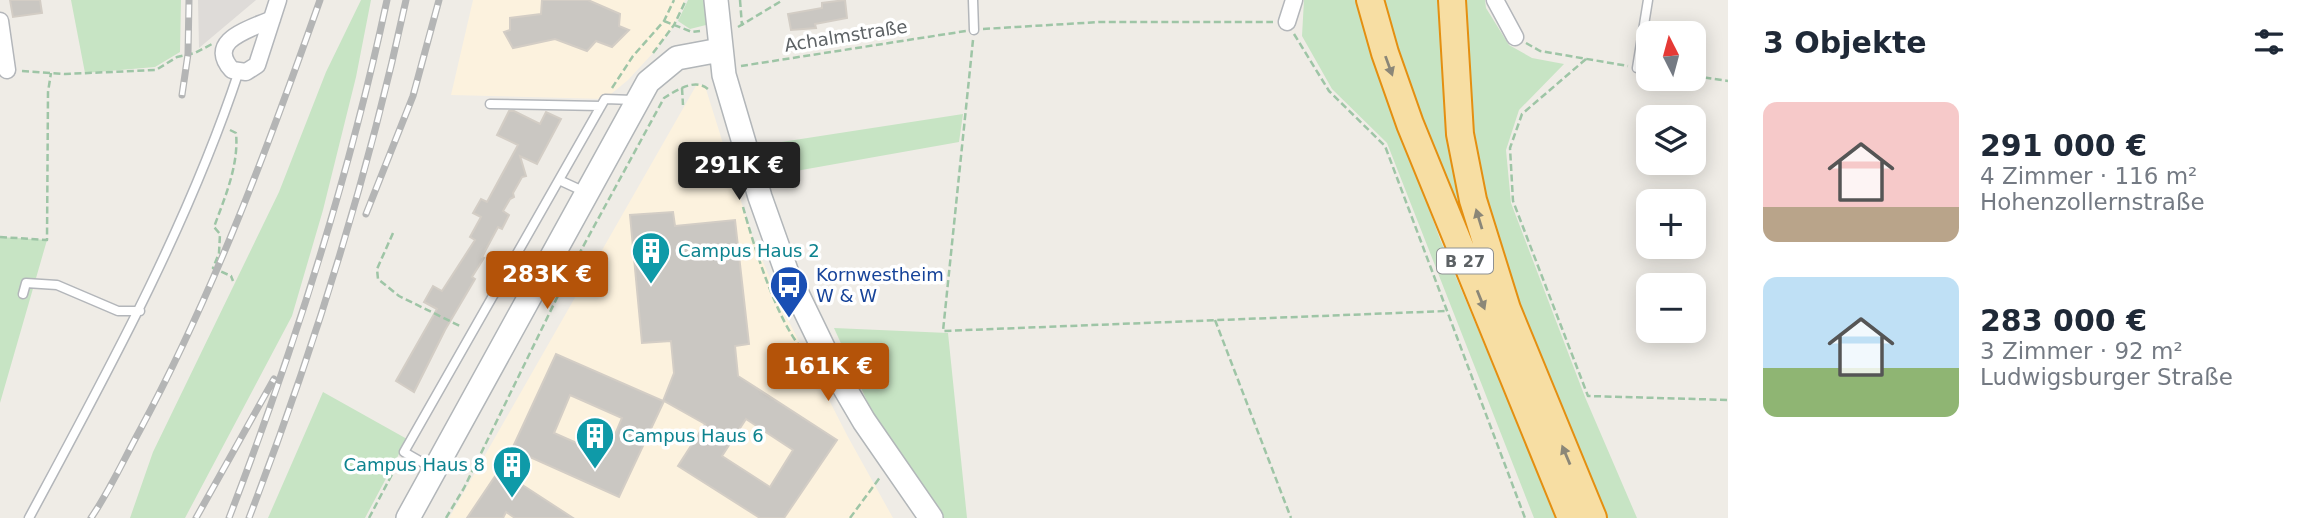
<!DOCTYPE html>
<html lang="de">
<head>
<meta charset="utf-8">
<style>
	:root { --surface:#fff; --page:#f2f2f3; --text:#1f2937; --muted:#747a83; --accent:#b45309 }
	body { margin:0; font-family:"DejaVu Sans",sans-serif; background:var(--page); color:var(--text); height:100vh; display:flex; flex-direction:column; font-size:26px; white-space:nowrap }
	* { box-sizing:border-box; margin:0 }
	p { font-size:23px; color:var(--muted) }
	.icon { flex:none; width:38px; height:38px; fill:none; stroke:currentColor; stroke-width:2; stroke-linecap:round; stroke-linejoin:round }
	.map { position:relative; flex:1; overflow:hidden }
	.panel { display:flex; flex-direction:column; background:var(--surface); width:595px }
	.panel>* { flex:none }
	.needle { width:46px; rotate:354deg }
	.fabs { position:absolute; left:1636px; top:21px; display:grid; gap:14px }
	.fabs a { display:grid; place-items:center; width:70px; height:70px; border-radius:14px; background:var(--surface); box-shadow:0 4px 18px #0003; font-size:35px }
	.price { position:absolute; translate:-50% -60px; padding:0 16px; border-radius:7px; background:var(--accent); color:#fff; font-size:23px; line-height:46px; filter:drop-shadow(0 2px 4px #0008) }
	.price::after { content:''; position:absolute; left:50%; top:42px; width:21px; height:16px; margin-left:-10px; background:inherit; clip-path:polygon(0 0,100% 0,50% 100%) }
	.price.current { background:#222; color:#fff }
	ul { padding:0; list-style:none }
	li { display:flex; align-items:center; gap:21px; height:175px; padding:0 35px }
	li span { display:grid; place-items:center; flex:none; width:196px; height:140px; border-radius:14px; color:#555 }
	li>.icon { margin-inline-start:auto }
	span .icon { width:84px; height:84px; fill:#fffc; stroke-width:1 }
	li b { font-size:30px }
	h2 { display:flex; justify-content:space-between; align-items:center; height:84px; padding:0 35px; font-size:30px }
	main { display:flex; flex:1; min-height:0 }
	.map>svg:first-child { display:block }
	.commercial { fill:#fcf2de }
	.industrial { fill:#dedbd8 }
	.green { fill:#c7e4c4 }
	.building { fill:#cac7c2; stroke:#d3cdc5; stroke-width:2; fill-rule:evenodd }
	.lines { fill:none; stroke-linecap:round; stroke-linejoin:round }
	.service-casing { stroke:#b3b6ba; stroke-width:11 }
	.minor-casing { stroke:#b3b6ba; stroke-width:19 }
	.secondary-casing { stroke:#b2b6b9; stroke-width:26 }
	.trunk-casing { stroke:#e48f11; stroke-width:30 }
	.path { stroke:#9ec5a6; stroke-width:2.5; stroke-dasharray:7 3.5; stroke-linecap:butt }
	.service { stroke:#fff; stroke-width:8 }
	.minor { stroke:#fff; stroke-width:16 }
	.secondary { stroke:#fff; stroke-width:23 }
	.trunk { stroke:#f7dea3; stroke-width:26 }
	.rail-casing { stroke:#b4b5b5; stroke-width:7 }
	.rail { stroke:#fff; stroke-width:4.5; stroke-dasharray:13; stroke-linecap:butt }
	.oneway { fill:#8b8778 }
	.labels { text-anchor:middle; stroke-width:7; stroke-linejoin:round; paint-order:stroke }
	.shield { fill:#fff; stroke:#8e9193; stroke-width:2 }
	.shield-label { font-size:16px; font-weight:bold; fill:#5d6265 }
	.street-label { font-size:18px; fill:#5d6265; stroke:#fff }
	.culture-label { font-size:18px; fill:#0d838f; stroke:#fff; text-anchor:start }
	.transit-label { font-size:18px; fill:#164399; stroke:#fff; text-anchor:start }
</style>
</head>
<body>
<main>
<div class="map">
<svg width="1728" height="518" viewBox="0 0 1728 518">
	<rect width="100%" height="100%" fill="#efece6"/>
	<path class="commercial" d="M473,0H685L673,27L653,53L628,80L605,99L451,95Z
		M697,84L705,86L752,236L786,316L848,437L893,518H449Z"/>
	<path class="industrial" d="M198,0H256L199,48Z"/>
	<path class="green" d="M71,0H181L180,52L155,67L85,73Z
		M361,0H371L356,77L323,210L292,316L185,518H130L153,452L279,192L326,72Z
		M688,0H706V25L690,29L678,21Z
		M1304,0H1359L1368,42L1440,239L1557,518H1534L1387,143L1332,89L1302,36Z
		M1381,0H1442L1449,155L1487,293L1420,122Z
		M1461,0H1485L1486,8L1509,45L1532,58L1564,64L1519,110L1506,150L1511,203L1585,397L1637,518H1601L1532,355L1472,154Z
		M963,114L959,142L779,174L775,143Z
		M0,237L47,240L0,403Z
		M834,328L948,333L967,518H944L880,430Z
		M323,392L407,439L365,518H268Z"/>
	<path class="building" d="M10,0H40L42,13L13,17Z
		M542,0H588L620,14L619,26L629,30L612,47L596,41L587,51L555,39L513,48L504,32L510,30V18L541,14Z
		M845,0L847,18L815,24L816,28L791,30L788,14L822,8V3Z
		M509,111H514L540,124L546,112L561,119L537,164L520,156L526,176L522,177L513,193L514,197L510,199L503,211L509,215L502,229L498,227L482,257L484,258L472,277L475,279L445,330L414,392L396,381L437,309L424,302L433,286L442,291L475,240L470,237L481,217L473,213L481,199L487,202L518,145L497,135Z
		M673,212L675,226L735,220L749,344L735,346L738,376L837,440L784,518H760L678,466L705,424L664,401L619,497L512,449L556,354L663,401L674,373L671,341L642,343L630,215ZM570,395L622,418L606,456L554,433ZM746,419L793,450L770,487L722,456Z
		M500,469L524,486L573,518H515L506,512L503,518H467Z"/>
	<g class="lines">
		<g class="service-casing">
			<path id="service" d="M973,0L974,30
				M1637,68L1648,0
				M490,104L601,106
				M559,180L585,192
				M23,294L26,283L57,285L118,311H140
				M432,468L404,452L605,99L633,100
				M29,518C107,373 187,228 239,71"/>
		</g>
		<g class="minor-casing">
			<path id="minor" d="M1495,0L1515,37
				M272,19C251,29 205,40 232,70L246,72L257,65L278,0
				M0,21L7,70
				M1287,22L1294,0"/>
		</g>
		<g class="secondary-casing">
			<path id="secondary" d="M716,0L724,75L760,197L787,273L834,370L864,421L931,518
				M408,518L648,82L677,58L720,50"/>
		</g>
		<g class="trunk-casing">
			<path id="trunk" d="M1370,0L1385,53L1410,124L1571,518
				M1452,0L1460,134L1473,200L1507,309L1593,518"/>
		</g>
		<path class="path" d="M740,0L742,26
			M664,21L692,32L700,31
			M738,27L783,0
			M983,29L1100,22H1273
			M1294,34L1329,91L1385,146L1525,518
			M973,40L943,331L1447,311
			M1526,43L1540,51L1628,66
			M653,53L674,25L686,0
			M1586,59L1522,114L1510,148L1513,201L1588,396L1728,400
			M741,66L966,31
			M22,71L65,74L156,70L177,57L195,53L212,44
			M1694,76L1728,81
			M612,88L633,56L664,21L674,0
			M682,88L683,105
			M230,130L236,133C239,165 225,197 214,227L220,234L219,253L213,268L231,276L233,281
			M743,207C754,246 776,319 802,349
			M393,233L377,269L378,279L399,296L462,327
			M0,237L47,240L48,92L51,73
			M1215,320L1291,518
			M369,518L399,461
			M446,518L464,488L573,265L664,98C677,90 696,77 709,90
			M850,518L881,476"/>
		<use href="#service" class="service"/>
		<use href="#minor" class="minor"/>
		<use href="#secondary" class="secondary"/>
		<use href="#trunk" class="trunk"/>
		<g class="rail-casing">
			<path id="rail" d="M182,95L188,54L189,0
				M366,214L413,96L439,0
				M91,518C110,490 124,459 140,430C214,292 268,147 320,0
				M196,518L274,379
				M229,518C294,349 349,178 387,0
				M249,518C314,349 368,177 406,0"/>
		</g>
		<use href="#rail" class="rail"/>
	</g>
	<defs><path id="oneway-solid" d="M-6-.8H1V-3.2L6.5 0L1 3.2V.8H-6Z" transform="scale(1.75)"/></defs>
	<g class="oneway">
		<use href="#oneway-solid" transform="translate(1389 66) rotate(70)"/>
		<use href="#oneway-solid" transform="translate(1479 219) rotate(-107)"/>
		<use href="#oneway-solid" transform="translate(1481 300) rotate(68)"/>
		<use href="#oneway-solid" transform="translate(1566 455) rotate(-113)"/>
	</g>
	<defs>
		<g id="building-pin" transform="scale(2.0125)"><path d="M0 17L-7.5 6A9.5 9.5 0 1 1 7.5 6Z" fill="#0f9aa8" stroke="#fff"/><path d="M-4-6H4V6H1V3H-1V6H-4ZM-2.5-4.3h1.7v1.8h-1.7ZM.8-4.3h1.7v1.8H.8ZM-2.5-1h1.7V.8h-1.7ZM.8-1h1.7V.8H.8Z" fill="#fff"/></g>
		<g id="bus-pin" transform="scale(2.0125)"><path d="M0 17L-7.5 6A9.5 9.5 0 1 1 7.5 6Z" fill="#1a4fb4" stroke="#fff"/><path d="M-5-6H5V4H4V6H2V4H-2V6H-4V4H-5ZM-3.5-4V0h7V-4ZM-3.5 1.2v1.5H-2V1.2ZM2 1.2v1.5H3.5V1.2Z" fill="#fff"/></g>
	</defs>
	<g fill-rule="evenodd">
		<use href="#building-pin" x="651" y="251"/>
		<use href="#bus-pin" x="789" y="285"/>
		<use href="#building-pin" x="595" y="436"/>
		<use href="#building-pin" x="512" y="465"/>
	</g>
	<g class="labels">
		<rect class="shield" x="1437" y="248.5" width="56" height="25" rx="5"/>
		<g class="shield-label">
			<text x="1465" y="267">B 27</text>
		</g>
		<g class="street-label">
			<text transform="translate(846 36) rotate(-9)" y="6">Achalmstraße</text>
		</g>
		<g class="culture-label">
			<text x="678" y="257">Campus Haus 2</text>
			<text x="622" y="442">Campus Haus 6</text>
			<text x="485" y="471" text-anchor="end">Campus Haus 8</text>
		</g>
		<g class="transit-label">
			<text x="816" y="281">Kornwestheim<tspan x="816" dy="21">W &amp; W</tspan></text>
		</g>
	</g>
</svg>
<div class="fabs">
<a><svg class="needle" viewBox="-14 -14 28 28"><path d="M0-13l5 13h-10z" fill="#e53935"/><path d="M0 13l5-13h-10z" fill="#747a83"/></svg></a>
<a><svg class="icon" aria-label="layers" viewBox="0 0 24 24"><path d="M12 4l9 5-9 5-9-5zM3 14l9 5 9-5"/></svg></a>
<a>+</a>
<a>−</a>
</div>
<b class="price current" style="left:739px;top:202px">291K €</b>
<b class="price" style="left:547px;top:311px">283K €</b>
<b class="price" style="left:828px;top:403px">161K €</b>
</div>
<section class="panel">
<h2>3 Objekte<svg class="icon" aria-label="filters" viewBox="0 0 24 24"><path d="M4 7h16M4 17h16"/><circle cx="9" cy="7" r="2"/><circle cx="15" cy="17" r="2"/></svg></h2>
<ul>
<li><span style="background:linear-gradient(#f6c9c9 75%,#b9a48a 0)"><svg class="icon" aria-label="home" viewBox="0 0 24 24"><path d="M3 11l9-7 9 7M6 9v11h12V9"/></svg></span><div><b>291 000 €</b><p>4 Zimmer · 116 m²</p><p>Hohenzollernstraße</p></div></li>
<li><span style="background:linear-gradient(#bfe0f5 65%,#8fb573 0)"><svg class="icon" aria-label="home" viewBox="0 0 24 24"><path d="M3 11l9-7 9 7M6 9v11h12V9"/></svg></span><div><b>283 000 €</b><p>3 Zimmer · 92 m²</p><p>Ludwigsburger Straße</p></div></li>
</ul>
</section>
</main>
</body>
</html>
